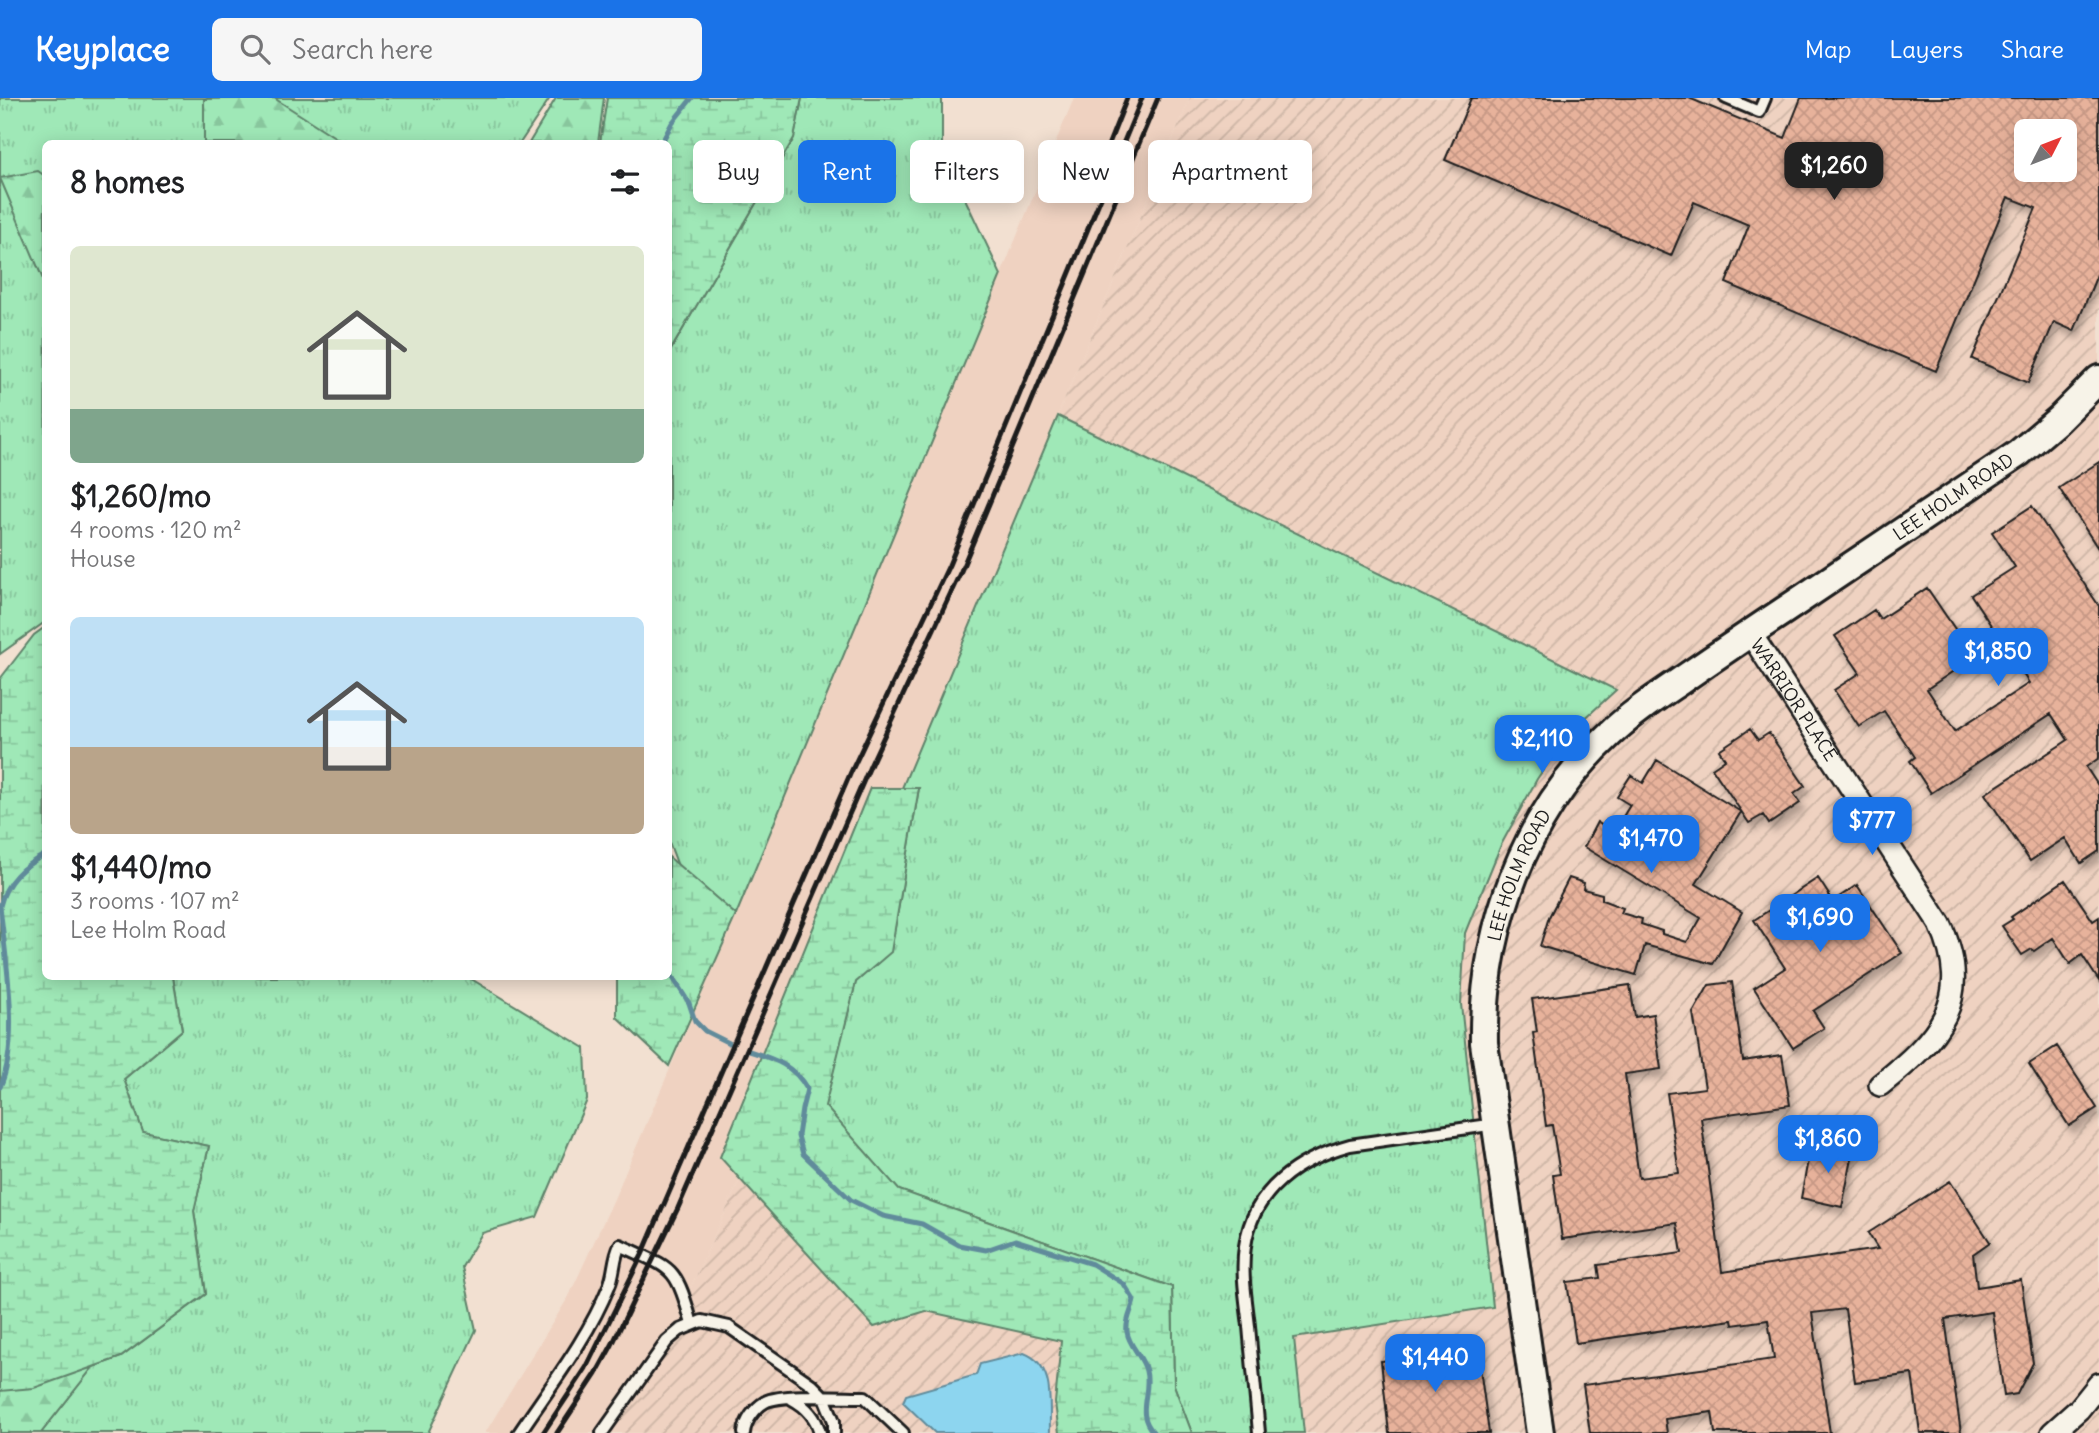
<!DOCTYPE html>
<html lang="en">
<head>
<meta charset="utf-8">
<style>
	:root { --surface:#fff; --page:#f6f6f6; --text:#202124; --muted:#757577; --accent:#1a73e8 }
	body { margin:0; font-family:Delius,sans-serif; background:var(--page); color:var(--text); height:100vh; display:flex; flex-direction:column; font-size:26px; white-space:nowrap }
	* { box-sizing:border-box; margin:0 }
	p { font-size:23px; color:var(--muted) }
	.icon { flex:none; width:38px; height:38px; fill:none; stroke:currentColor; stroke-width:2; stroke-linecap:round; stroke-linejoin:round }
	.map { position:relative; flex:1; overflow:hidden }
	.drawer { position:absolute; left:42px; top:42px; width:630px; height:840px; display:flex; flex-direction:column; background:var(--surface); border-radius:10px; box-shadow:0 4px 18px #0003 }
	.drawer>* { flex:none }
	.hud { position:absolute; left:693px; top:42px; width:665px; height:63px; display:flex; gap:14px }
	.needle { width:46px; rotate:48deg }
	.tools { position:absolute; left:2014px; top:21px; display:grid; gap:14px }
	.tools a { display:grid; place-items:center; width:63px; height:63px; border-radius:10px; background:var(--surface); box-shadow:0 4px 18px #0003; font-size:35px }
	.price { position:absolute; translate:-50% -60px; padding:0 16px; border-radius:14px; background:var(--accent); color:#fff; font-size:23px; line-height:46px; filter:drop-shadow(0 2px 4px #0008) }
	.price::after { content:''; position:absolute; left:50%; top:42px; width:21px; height:16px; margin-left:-10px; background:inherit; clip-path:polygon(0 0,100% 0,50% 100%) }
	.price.active { background:#222; color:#fff }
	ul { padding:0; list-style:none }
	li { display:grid; align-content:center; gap:14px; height:371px; padding:0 28px }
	li span { display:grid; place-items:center; height:217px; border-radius:10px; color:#555 }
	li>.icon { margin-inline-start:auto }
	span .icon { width:126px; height:126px; fill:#fffc; stroke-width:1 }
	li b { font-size:30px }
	h2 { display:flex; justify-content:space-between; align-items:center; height:84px; padding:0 28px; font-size:30px }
	.pill { padding:0 24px; border-radius:10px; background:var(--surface); box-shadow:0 4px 18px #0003; font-size:24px; line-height:63px }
	.pill.active { background:var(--accent); color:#fff }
	header { display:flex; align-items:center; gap:42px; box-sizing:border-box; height:98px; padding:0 35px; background:var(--accent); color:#fff }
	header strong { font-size:33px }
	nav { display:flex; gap:38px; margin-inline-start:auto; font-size:24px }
	.search { width:490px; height:63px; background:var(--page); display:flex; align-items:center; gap:18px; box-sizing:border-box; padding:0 24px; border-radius:10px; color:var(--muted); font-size:26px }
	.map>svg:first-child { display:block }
	.built { fill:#efd2c1 }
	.industrial { fill:url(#industrial-furrows); fill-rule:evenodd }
	.grass { fill:url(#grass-tufts); stroke:#5e826a; stroke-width:2 }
	.forest { fill:url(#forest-firs); stroke:#5e826a; stroke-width:2 }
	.wetland { fill:url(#wetland-marsh); stroke:#5e826a; stroke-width:2 }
	.water { fill:#8dd5ef; stroke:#608b9b; stroke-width:2 }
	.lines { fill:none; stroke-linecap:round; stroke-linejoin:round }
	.stream { stroke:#608b9b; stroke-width:5 }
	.building { fill:url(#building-cross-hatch); stroke:#1c1c1c; stroke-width:2; fill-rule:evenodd; filter:url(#shadow) }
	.service-casing { stroke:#1c1c1c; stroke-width:16 }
	.minor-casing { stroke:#1c1c1c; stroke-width:26 }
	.tertiary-casing { stroke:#1c1c1c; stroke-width:32 }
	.service { stroke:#f7f3e8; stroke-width:10 }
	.minor { stroke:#f7f3e8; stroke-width:21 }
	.tertiary { stroke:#f7f3e8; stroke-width:26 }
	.rail { stroke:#1c1c1c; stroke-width:5 }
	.labels { text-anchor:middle; stroke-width:6; stroke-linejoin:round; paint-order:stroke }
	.street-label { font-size:18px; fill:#1c1c1c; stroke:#f7f3e8 }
</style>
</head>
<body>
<header>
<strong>Keyplace</strong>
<div class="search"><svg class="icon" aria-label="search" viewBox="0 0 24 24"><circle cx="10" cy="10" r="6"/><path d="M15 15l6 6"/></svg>Search here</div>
<nav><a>Map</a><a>Layers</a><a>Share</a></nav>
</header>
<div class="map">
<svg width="2099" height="1335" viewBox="0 0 2099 1335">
	<defs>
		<pattern id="industrial-furrows" width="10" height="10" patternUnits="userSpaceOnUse" patternTransform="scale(1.75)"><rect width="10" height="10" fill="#efd2c1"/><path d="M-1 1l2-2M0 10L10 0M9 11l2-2" fill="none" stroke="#ccb4a5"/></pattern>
		<pattern id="grass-tufts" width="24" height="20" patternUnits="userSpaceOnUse" patternTransform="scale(1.75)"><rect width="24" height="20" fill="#9fe8b7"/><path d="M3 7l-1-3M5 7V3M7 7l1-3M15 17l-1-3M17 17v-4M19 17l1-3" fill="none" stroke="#88c69d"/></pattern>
		<pattern id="forest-firs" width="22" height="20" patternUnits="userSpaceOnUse" patternTransform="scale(1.75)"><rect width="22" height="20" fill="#9fe8b7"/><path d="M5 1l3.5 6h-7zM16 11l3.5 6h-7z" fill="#88c69d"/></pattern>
		<pattern id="wetland-marsh" width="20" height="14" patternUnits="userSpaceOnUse" patternTransform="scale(1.75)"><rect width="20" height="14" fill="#9fe8b7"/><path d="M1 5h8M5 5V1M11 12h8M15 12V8" fill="none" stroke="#88c69d"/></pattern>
		<pattern id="building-cross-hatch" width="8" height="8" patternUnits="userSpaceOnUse" patternTransform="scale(1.75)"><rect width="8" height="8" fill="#e7b29b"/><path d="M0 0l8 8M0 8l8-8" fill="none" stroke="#c69885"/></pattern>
		<filter id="shadow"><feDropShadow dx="4" dy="7" stdDeviation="3.5" flood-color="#0004"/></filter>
	</defs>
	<rect width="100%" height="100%" fill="#f2e0d1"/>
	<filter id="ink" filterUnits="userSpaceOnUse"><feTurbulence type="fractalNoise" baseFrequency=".0143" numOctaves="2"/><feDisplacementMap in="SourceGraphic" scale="14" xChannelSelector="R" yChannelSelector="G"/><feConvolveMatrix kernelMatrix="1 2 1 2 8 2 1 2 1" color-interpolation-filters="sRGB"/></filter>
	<g filter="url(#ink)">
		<path class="built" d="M1074,0H1190L740,1081L659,1260L610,1335H485L569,1198L614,1101L736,817Z"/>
		<path class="industrial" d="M1190,0H2099V1335H610L659,1260L740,1081ZM2026,33H2065V72H2026Z"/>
		<path class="grass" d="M0,0H550L520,45L46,46L45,524L0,556Z
			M802,0H942V52L1001,177L736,817L678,768L669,744V255L794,40Z
			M1058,318L1616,592L1567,637L1537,681L1501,747L1465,835L1461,906L1493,1209L1294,1240L1304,1335H1192L1174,1287L1172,1189L899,1092L824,1008L856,884L891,853L919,690H902Z
			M173,879H468L585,950L587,1002L537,1119L482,1135L462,1169L476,1232L428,1335H41L93,1269L121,1259L206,1196L194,1113L209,1048L143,1034L124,981L182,932Z"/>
		<path class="forest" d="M274,0L344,45H204V1Z
			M556,0H604L598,45H529Z
			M38,73L45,78V186L0,80Z
			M0,1079L160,1184L41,1335H0Z"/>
		<path class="wetland" d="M607,0H802L794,40L669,255L668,46L600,45Z
			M45,529L46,878L173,879L182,932L124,981L143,1034L209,1048L194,1113L206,1196L121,1259L34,1290L0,1293V581L34,537Z
			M870,690H919L891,854L856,884L825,1008L899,1092L1172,1189L1174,1287L1192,1335H1059L1055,1305L1061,1243L926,1213L874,1229L720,1059Z
			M669,759L736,817L669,968L617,919V879L668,878Z"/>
		<path class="water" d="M1024,1255C1056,1267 1049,1306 1050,1335H935L903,1304L906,1297L976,1277L980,1266Z"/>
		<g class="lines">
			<path class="stream" d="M661,46L672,25L692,0
				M668,872L689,905L695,923L705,933L729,945
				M749,953C774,961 794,967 807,991L802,1011L798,1038L803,1056L851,1102L883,1118L922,1126L959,1147L986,1152L1015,1142L1092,1166L1124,1186L1134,1202C1132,1213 1125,1223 1127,1234C1129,1248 1143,1259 1146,1273C1152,1295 1134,1315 1154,1335
				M0,989C21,943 5,858 0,808C6,783 23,768 46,756"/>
		</g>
		<path class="building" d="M1471,0H1689L1785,40L1801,0H2099V172L2074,233L2054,224L2028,285L1972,261L2036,110L2008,99L1936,273L1726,185L1749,127L1694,104L1671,158L1445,62ZM2026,33H2065V72H2026Z
			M2099,364V452L2059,390Z
			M2032,408L2099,508V660L2086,669L2099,689V753L2081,765L2065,740L2030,763L1985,696L2068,642L2051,616L1931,695L1910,663L1915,659L1884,613L1859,629L1834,592L1860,575L1835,538L1874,512L1880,521L1927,490L1974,559L1927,591L1955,633L2029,585L1971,497L2015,469L1992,434Z
			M1750,631L1758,642L1769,635L1805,688L1794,696L1800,705L1769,726L1763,717L1749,725L1712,670L1725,661L1719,652Z
			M1657,662L1741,714L1696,786L1742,814L1713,866L1645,847L1636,877L1540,848L1549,819L1569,780L1584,785L1583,791L1602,796V802L1623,810L1621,815L1642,821L1641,826L1662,833V836L1687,844L1701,820L1584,749L1597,724L1613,735L1630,707L1617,699L1631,677L1643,685Z
			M1818,780L1833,803L1857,787L1902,855L1813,913L1824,930L1793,950L1754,890L1785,870L1754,822Z
			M2065,782L2093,823L2099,819V883L2082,857L2070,866L2053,840L2034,853L2032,851L2022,857L2002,828L2013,821L2011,819Z
			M1732,884L1743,963L1782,957L1790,1007L1701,1020L1722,1174L1878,1151L1868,1135L1950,1083L1990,1144L1973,1156L1977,1189L2021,1182L2033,1265L2017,1296L2004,1298L1992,1214L1945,1221L1961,1335H1920L1912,1276L1855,1284L1845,1211L1812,1215L1830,1335H1715L1712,1314L1665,1321L1667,1335H1590L1583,1287L1774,1261L1768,1222L1733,1227L1732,1222L1576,1245L1567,1184L1600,1180L1598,1167L1682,1155L1677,1125L1562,1141L1553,1077L1560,1076L1552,1027L1546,1028L1533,935L1537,934L1532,901L1630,887L1635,919L1653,916L1661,971L1625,976L1639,1080L1679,1075L1667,995L1705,990L1693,915L1709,887Z
			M2057,948L2097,1010L2069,1028L2029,966Z
			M1831,1046L1854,1050L1842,1109L1801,1100L1810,1051L1829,1055Z
			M1477,1249L1489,1335H1389L1381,1263Z"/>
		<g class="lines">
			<g class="service-casing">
				<path id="service" d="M1726,0L1759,14L1765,0
					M792,1301C807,1309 816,1319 820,1335
					M519,1335C551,1287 587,1242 609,1188C615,1175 613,1161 620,1147C674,1172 675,1166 692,1226
					M602,1335L667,1243L680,1232L702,1223L729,1229L811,1286L824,1299L834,1323V1335
					M744,1335C745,1323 755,1310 765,1304C782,1295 843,1299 865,1299L903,1335
					M1259,1335C1256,1299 1252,1264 1249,1228C1246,1202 1241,1174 1245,1148C1253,1091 1299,1061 1350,1047L1496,1026"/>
			</g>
			<g class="minor-casing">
				<g id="minor">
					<path id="s1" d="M1750,535L1940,826C1975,902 1938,941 1880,987"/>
					<path d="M2052,1335L2079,1311L2099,1286"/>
				</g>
			</g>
			<g class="tertiary-casing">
				<g id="tertiary">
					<path id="s2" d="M1540,1335L1484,945C1482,831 1525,714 1610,636C1633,614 1660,597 1686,579C1718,557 1750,535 1782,514C1861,461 1940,408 2019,355L2059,321L2099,281"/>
				</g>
			</g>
			<use href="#service" class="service"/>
			<use href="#minor" class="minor"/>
			<use href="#tertiary" class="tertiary"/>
			<path class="rail" d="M1095,92L1104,58L1127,0
				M543,1335L586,1270L642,1157L851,674L949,467L1142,0
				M557,1335L596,1276L612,1247L678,1110L871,666L961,473L1158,0"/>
		</g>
	</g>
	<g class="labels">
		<g class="street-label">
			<text dy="6" stroke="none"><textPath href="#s2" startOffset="1155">LEE HOLM ROAD</textPath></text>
			<text dy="6" stroke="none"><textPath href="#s1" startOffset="80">WARRIOR PLACE</textPath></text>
			<text dy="6" stroke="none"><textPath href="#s2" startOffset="567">LEE HOLM ROAD</textPath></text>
		</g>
	</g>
</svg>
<div class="tools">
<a><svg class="needle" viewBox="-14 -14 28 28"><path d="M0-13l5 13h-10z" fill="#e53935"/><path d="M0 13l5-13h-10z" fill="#757577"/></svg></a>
</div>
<b class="price active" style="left:1834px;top:104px">$1,260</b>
<b class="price" style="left:1998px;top:590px">$1,850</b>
<b class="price" style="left:1542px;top:677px">$2,110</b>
<b class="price" style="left:1872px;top:759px">$777</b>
<b class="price" style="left:1651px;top:777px">$1,470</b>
<b class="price" style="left:1820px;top:856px">$1,690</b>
<b class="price" style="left:1828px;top:1077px">$1,860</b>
<b class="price" style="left:1435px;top:1296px">$1,440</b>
<div class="hud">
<a class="pill">Buy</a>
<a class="pill active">Rent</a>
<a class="pill">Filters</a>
<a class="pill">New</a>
<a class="pill">Apartment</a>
</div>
<section class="drawer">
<h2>8 homes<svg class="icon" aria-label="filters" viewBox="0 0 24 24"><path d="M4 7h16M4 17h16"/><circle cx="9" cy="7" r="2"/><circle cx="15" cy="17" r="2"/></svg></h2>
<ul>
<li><span style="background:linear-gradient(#dfe7d0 75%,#7fa58c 0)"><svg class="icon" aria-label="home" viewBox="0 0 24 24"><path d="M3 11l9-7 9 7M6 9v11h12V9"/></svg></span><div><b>$1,260/mo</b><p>4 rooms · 120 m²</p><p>House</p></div></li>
<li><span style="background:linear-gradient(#bfe0f5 60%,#b9a48a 0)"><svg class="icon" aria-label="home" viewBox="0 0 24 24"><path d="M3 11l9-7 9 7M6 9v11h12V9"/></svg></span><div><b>$1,440/mo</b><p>3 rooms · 107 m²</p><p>Lee Holm Road</p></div></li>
</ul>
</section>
</div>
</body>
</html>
